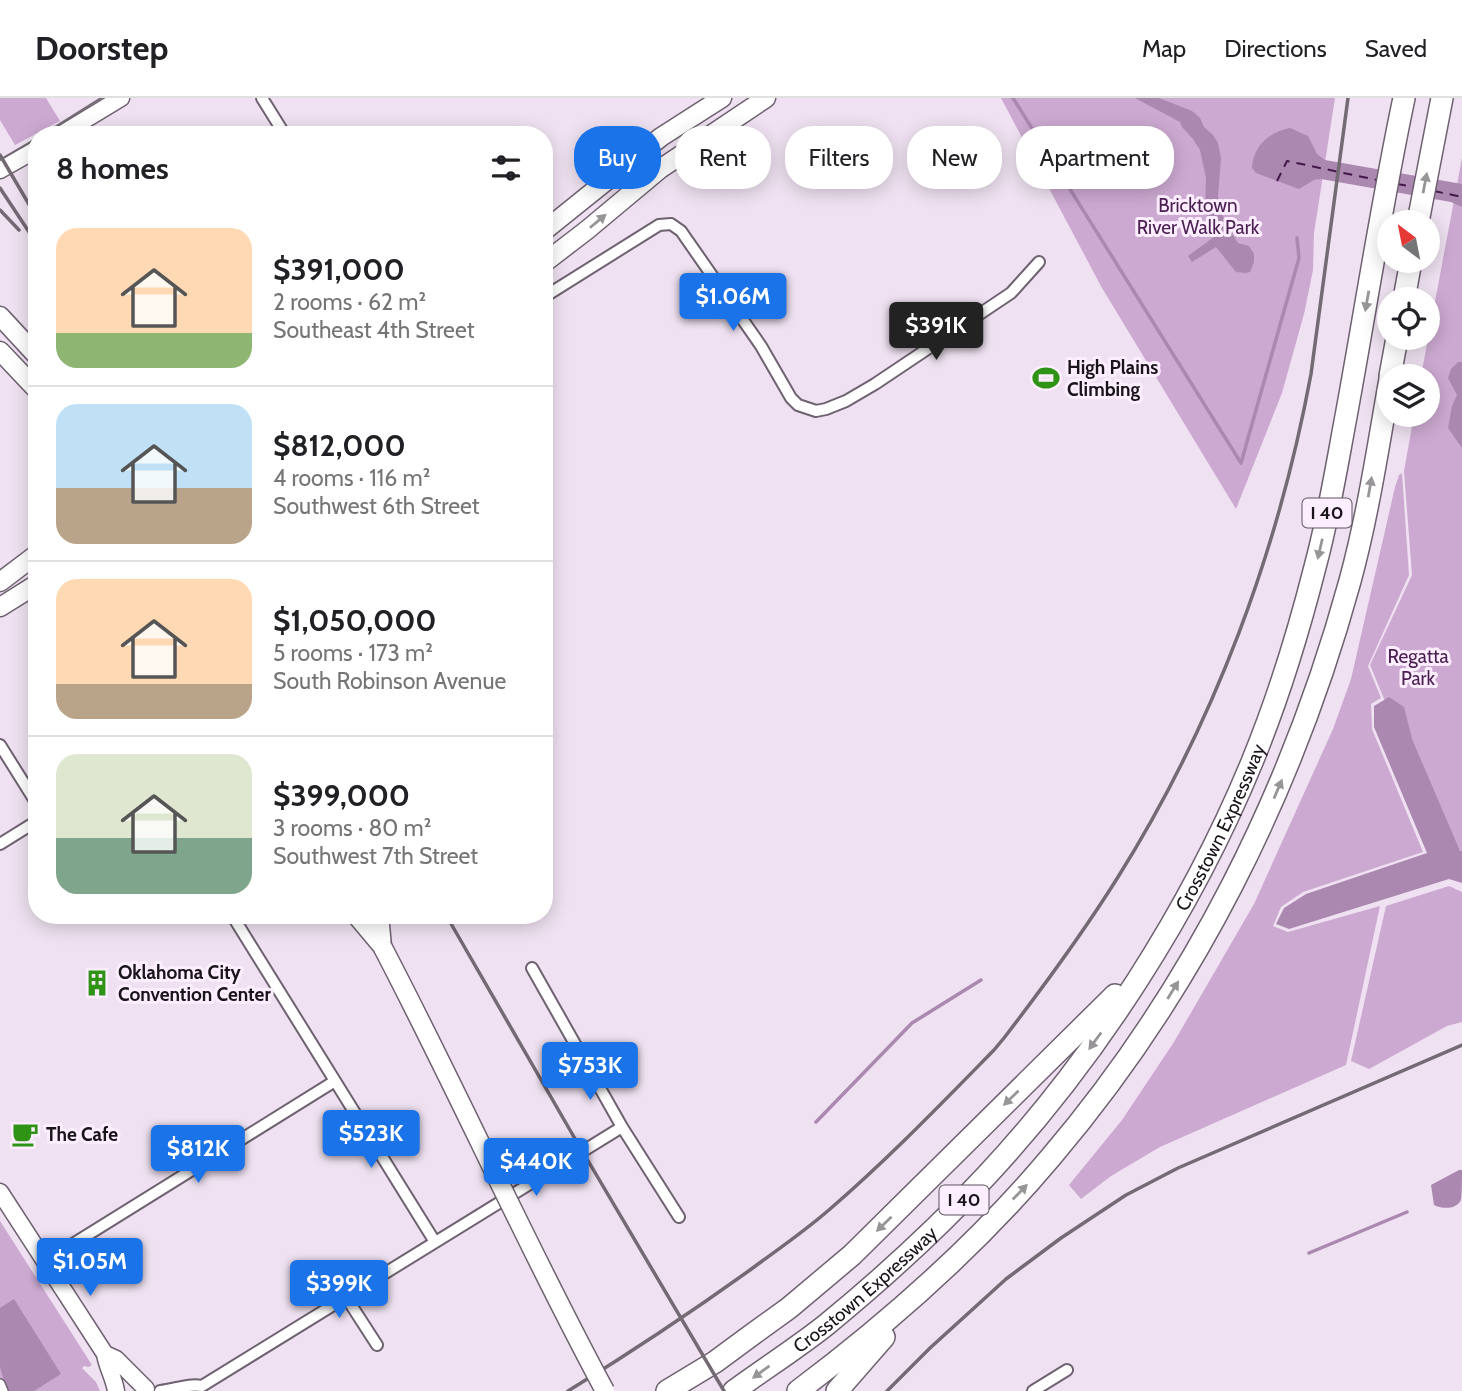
<!DOCTYPE html>
<html lang="en">
<head>
<meta charset="utf-8">
<style>
	:root { --surface:#fff; --page:#f6f6f6; --text:#202124; --muted:#757577; --line:#e0e0e0; --accent:#1a73e8 }
	body { margin:0; font-family:Cabin,sans-serif; background:var(--page); color:var(--text); height:100vh; display:flex; flex-direction:column; font-size:26px; white-space:nowrap }
	* { box-sizing:border-box; margin:0 }
	p { font-size:23px; color:var(--muted) }
	.icon { flex:none; width:38px; height:38px; fill:none; stroke:currentColor; stroke-width:2; stroke-linecap:round; stroke-linejoin:round }
	.map { position:relative; flex:1; overflow:hidden }
	.sheet { position:absolute; left:28px; top:28px; width:525px; height:798px; display:flex; flex-direction:column; background:var(--surface); border-radius:28px; box-shadow:0 4px 18px #0003 }
	.sheet>* { flex:none }
	.guide { position:absolute; left:574px; top:28px; width:665px; height:63px; display:flex; gap:14px }
	.needle { width:46px; rotate:328deg }
	.fabs { position:absolute; left:1377px; top:112px; display:grid; gap:14px }
	.fabs a { display:grid; place-items:center; width:63px; height:63px; border-radius:50%; background:var(--surface); box-shadow:0 4px 18px #0003; font-size:35px }
	.price { position:absolute; translate:-50% -60px; padding:0 16px; border-radius:7px; background:var(--accent); color:#fff; font-size:23px; line-height:46px; filter:drop-shadow(0 2px 4px #0008) }
	.price::after { content:''; position:absolute; left:50%; top:42px; width:21px; height:16px; margin-left:-10px; background:inherit; clip-path:polygon(0 0,100% 0,50% 100%) }
	.price.on { background:#222; color:#fff }
	ul { padding:0; list-style:none }
	li { display:flex; align-items:center; gap:21px; height:175px; padding:0 28px }
	li+li { border-top:2px solid var(--line) }
	li span { display:grid; place-items:center; flex:none; width:196px; height:140px; border-radius:21px; color:#555 }
	li>.icon { margin-inline-start:auto }
	span .icon { width:84px; height:84px; fill:#fffc; stroke-width:1 }
	li b { font-size:30px }
	h2 { display:flex; justify-content:space-between; align-items:center; height:84px; padding:0 28px; font-size:30px }
	.tag { padding:0 24px; border-radius:28px; background:var(--surface); box-shadow:0 4px 18px #0003; font-size:24px; line-height:63px }
	.tag.on { background:var(--accent); color:#fff }
	header { display:flex; align-items:center; gap:42px; box-sizing:border-box; height:98px; padding:0 35px; background:var(--surface); border-bottom:2px solid var(--line) }
	header strong { font-size:33px }
	nav { display:flex; gap:38px; margin-inline-start:auto; font-size:24px }
	.map>svg:first-child { display:block }
	.green { fill:#cca9d1 }
	.water { fill:#aa88b0 }
	.lines { fill:none; stroke-linecap:round; stroke-linejoin:round }
	.stream { stroke:#aa88b0; stroke-width:3.5 }
	.ferry { stroke:#44184b; stroke-width:2; stroke-dasharray:9 7; stroke-linecap:butt }
	.pedestrian-casing { stroke:#6e6170; stroke-width:12 }
	.minor-casing { stroke:#6e6170; stroke-width:14 }
	.secondary-casing { stroke:#6e6170; stroke-width:19 }
	.primary-casing { stroke:#6e6170; stroke-width:21 }
	.motorway-casing { stroke:#6e6170; stroke-width:24 }
	.pedestrian { stroke:#fff; stroke-width:9 }
	.minor { stroke:#fff; stroke-width:10 }
	.secondary { stroke:#fff; stroke-width:16 }
	.primary { stroke:#fff; stroke-width:18 }
	.motorway { stroke:#fff; stroke-width:21 }
	.tram { stroke:#736a74; stroke-width:2 }
	.rail { stroke:#736a74; stroke-width:3.5 }
	.primary-bridge-casing { stroke:#6e6170; stroke-width:21; stroke-linecap:butt }
	.primary-bridge { stroke:#fff; stroke-width:18 }
	.oneway { fill:#989598 }
	.labels { text-anchor:middle; stroke-width:6; stroke-linejoin:round; paint-order:stroke }
	.shield { fill:#fdeeff; stroke:#5d555f; stroke-width:2 }
	.shield-label { font-size:18px; font-weight:bold; fill:#19141a }
	.park-label { font-size:19px; fill:#4b2052; stroke:#fdeeff }
	.poi-label { font-size:19px; font-weight:bold; fill:#19141a; stroke:#fdeeff; text-anchor:start }
	.street-label { font-size:19px; fill:#19141a; stroke:#fdeeff }
</style>
</head>
<body>
<header>
<strong>Doorstep</strong>
<nav><a>Map</a><a>Directions</a><a>Saved</a></nav>
</header>
<div class="map">
<svg width="1462" height="1293" viewBox="0 0 1462 1293">
	<rect width="100%" height="100%" fill="#efe1f1"/>
	<path class="green" d="M0,0H46L60,23L15,47L0,22Z
		M1001,0H1335L1314,135L1313,172L1304,216L1282,295L1236,411L1102,190Z
		M1462,60V761L1449,758L1370,567L1412,477L1404,373L1414,317H1428V278H1421Z
		M1402,375L1409,477L1368,568L1381,600L1371,606L1372,631L1423,754L1303,794L1281,809L1273,828L1288,834L1380,808L1346,967L1160,1049L1111,1078L1081,1101L1069,1087L1122,1022L1174,944L1254,806L1333,631L1351,581L1395,389L1399,377Z
		M1449,788L1462,794V924L1447,928L1369,971L1351,963L1386,808Z
		M0,1123L92,1267L89,1269L84,1268L82,1270L96,1284L100,1293H0Z"/>
	<path class="water" d="M1135,0H1159L1192,13L1200,20L1204,29L1213,37L1218,45L1221,60L1218,98L1220,112L1229,131L1238,145L1249,148L1254,156V164L1250,174L1246,175L1236,174L1216,149L1192,164L1188,158L1218,136L1205,114L1206,80L1200,52L1193,41L1182,29L1180,24Z
		M1290,30L1308,38L1317,56L1325,62L1462,86V109L1451,104L1321,81L1314,82L1299,91L1256,75L1252,70C1253,48 1269,34 1290,30Z
		M1458,264H1462V350L1448,330L1452,308L1457,297L1448,280L1451,271Z
		M1389,599L1404,609L1412,641L1460,753H1462V785L1449,781L1289,831L1276,826L1284,810L1306,796L1427,755L1374,629V608Z
		M1459,1072H1462C1462,1080 1462,1095 1461,1102C1456,1112 1442,1111 1434,1107L1431,1087Z
		M14,1201L61,1276L34,1293H7L0,1269V1210Z"/>
	<g class="lines">
		<path class="stream" d="M1013,0L1241,365
			M1241,365L1299,160L1297,140
			M816,1024L912,925L981,882
			M1309,1155L1407,1114"/>
		<path class="ferry" d="M1277,83L1287,63L1377,82
			M1397,86L1415,89
			M1434,93L1462,99"/>
		<g class="pedestrian-casing">
			<path id="pedestrian" d="M0,1286L3,1293"/>
		</g>
		<g class="minor-casing">
			<path id="minor" d="M262,0L285,37
				M544,199L659,127L671,126L681,133L761,248L791,300L798,307L816,313L826,311L846,303L875,286L1011,195L1039,164
				M0,647L37,706
				M0,746L37,723
				M232,817L435,1144
				M532,870L622,1029L679,1119
				M44,1164L335,983
				M346,1199L377,1247
				M160,1293C174,1292 188,1285 202,1288L622,1029
				M1033,1293L1067,1272"/>
		</g>
		<g class="secondary-casing">
			<path id="secondary" d="M60,37L121,0
				M0,72L37,51
				M0,1094L105,1256C107,1269 114,1280 116,1293
				M105,1256L116,1261L146,1291"/>
		</g>
		<g class="primary-casing">
			<path id="primary" d="M544,133L661,39L722,0
				M544,165L587,132L660,71L766,0
				M0,218L37,258
				M0,253L37,292
				M0,484L37,456
				M0,509L37,486
				M356,817L382,848
				M379,817L382,848"/>
		</g>
		<g class="motorway-casing">
			<g id="motorway">
				<path d="M1418,124L1442,0"/>
				<path d="M1404,201L1411,163"/>
				<path d="M1390,278L1397,240"/>
				<path d="M667,1293L715,1264L753,1236L789,1210L852,1157L1115,897"/>
				<path id="s1" d="M734,1293C764,1271 797,1250 826,1227C882,1181 937,1131 987,1077C1096,960 1191,812 1252,664C1278,601 1298,536 1315,469C1329,418 1337,366 1347,313C1366,209 1382,104 1404,0"/>
				<path d="M798,1293C890,1224 977,1147 1051,1059C1193,892 1292,694 1350,483C1368,417 1378,349 1390,281"/>
				<path d="M837,1293L884,1239"/>
			</g>
		</g>
		<use href="#pedestrian" class="pedestrian"/>
		<use href="#minor" class="minor"/>
		<use href="#secondary" class="secondary"/>
		<use href="#primary" class="primary"/>
		<use href="#motorway" class="motorway"/>
		<path class="tram" d="M42,37L101,0
			M0,62L37,40"/>
		<path class="rail" d="M0,57L37,120
			M0,90L37,146
			M0,112L19,132
			M446,817L574,1039L724,1293
			M568,1293C630,1255 690,1215 750,1172C777,1152 805,1133 830,1111C888,1061 941,1006 994,952L1004,940C1044,888 1083,835 1118,779C1214,626 1278,454 1311,276L1348,0
			M887,1293L930,1250L1006,1181L1061,1140L1126,1097L1178,1070L1462,947"/>
		<g class="primary-bridge-casing">
			<path id="primary-bridge" d="M382,848C459,995 526,1147 605,1293"/>
		</g>
		<use href="#primary-bridge" class="primary-bridge"/>
	</g>
	<defs><path id="oneway-solid" d="M-6-.8H1V-3.2L6.5 0L1 3.2V.8H-6Z" transform="scale(1.75)"/></defs>
	<g class="oneway">
		<use href="#oneway-solid" transform="translate(1425 85) rotate(-79)"/>
		<use href="#oneway-solid" transform="translate(598 123) rotate(-40)"/>
		<use href="#oneway-solid" transform="translate(1367 203) rotate(100)"/>
		<use href="#oneway-solid" transform="translate(1370 389) rotate(-80)"/>
		<use href="#oneway-solid" transform="translate(1320 451) rotate(103)"/>
		<use href="#oneway-solid" transform="translate(1278 691) rotate(-67)"/>
		<use href="#oneway-solid" transform="translate(1173 892) rotate(-58)"/>
		<use href="#oneway-solid" transform="translate(1095 943) rotate(126)"/>
		<use href="#oneway-solid" transform="translate(1011 1000) rotate(136)"/>
		<use href="#oneway-solid" transform="translate(1020 1094) rotate(-46)"/>
		<use href="#oneway-solid" transform="translate(884 1126) rotate(136)"/>
		<use href="#oneway-solid" transform="translate(761 1274) rotate(144)"/>
	</g>
	<defs>
		<g id="stadium-bare" transform="scale(2.1)"><path d="M0-5a6.5 5 0 1 0 0 10a6.5 5 0 1 0 0-10ZM-3.5-1.8h7v3.6h-7Z" fill="#2f9316" stroke="#fdeeff" stroke-width="2.5" paint-order="stroke"/></g>
		<g id="building-bare" transform="scale(2.1)"><path d="M-4-6H4V6H1V3H-1V6H-4ZM-2.5-4.3h1.7v1.8h-1.7ZM.8-4.3h1.7v1.8H.8ZM-2.5-1h1.7V.8h-1.7ZM.8-1h1.7V.8H.8Z" fill="#2f9316" stroke="#fdeeff" stroke-width="2.5" paint-order="stroke"/></g>
		<g id="cafe-bare" transform="scale(2.1)"><path d="M-5.5-4.5H6V0H3Q3 3.5 0 3.5H-2.5Q-5.5 3.5-5.5 0ZM3-3.2v2h1.7v-2ZM-6 4.5H4V6H-6Z" fill="#2f9316" stroke="#fdeeff" stroke-width="2.5" paint-order="stroke"/></g>
	</defs>
	<g fill-rule="evenodd">
		<use href="#stadium-bare" x="1046" y="280"/>
		<use href="#building-bare" x="97" y="885"/>
		<use href="#cafe-bare" x="25" y="1036"/>
	</g>
	<g class="labels">
		<g class="shield">
			<rect x="1302.5" y="400.5" width="49" height="29" rx="5"/>
			<rect x="939.5" y="1087.5" width="49" height="29" rx="5"/>
		</g>
		<g class="shield-label">
			<text x="1327" y="421">I 40</text>
			<text x="964" y="1108">I 40</text>
		</g>
		<g class="park-label">
			<text x="1198" y="114">Bricktown<tspan x="1198" dy="22">River Walk Park</tspan></text>
			<text x="1418" y="565">Regatta<tspan x="1418" dy="22">Park</tspan></text>
		</g>
		<g class="poi-label">
			<text x="1067" y="276">High Plains<tspan x="1067" dy="22">Climbing</tspan></text>
			<text x="118" y="881">Oklahoma City<tspan x="118" dy="22">Convention Center</tspan></text>
			<text x="46" y="1043">The Cafe</text>
		</g>
		<g class="street-label">
			<text dy="7" stroke="none"><textPath href="#s1" startOffset="754">Crosstown Expressway</textPath></text>
			<text dy="7" stroke="none"><textPath href="#s1" startOffset="166">Crosstown Expressway</textPath></text>
		</g>
	</g>
</svg>
<div class="fabs">
<a><svg class="needle" viewBox="-14 -14 28 28"><path d="M0-13l5 13h-10z" fill="#e53935"/><path d="M0 13l5-13h-10z" fill="#757577"/></svg></a>
<a><svg class="icon" aria-label="locate" viewBox="0 0 24 24"><circle cx="12" cy="12" r="6"/><path d="M12 2v4M12 18v4M2 12h4M18 12h4"/></svg></a>
<a><svg class="icon" aria-label="layers" viewBox="0 0 24 24"><path d="M12 4l9 5-9 5-9-5zM3 14l9 5 9-5"/></svg></a>
</div>
<b class="price" style="left:733px;top:235px">$1.06M</b>
<b class="price on" style="left:936px;top:264px">$391K</b>
<b class="price" style="left:590px;top:1004px">$753K</b>
<b class="price" style="left:371px;top:1072px">$523K</b>
<b class="price" style="left:198px;top:1087px">$812K</b>
<b class="price" style="left:536px;top:1100px">$440K</b>
<b class="price" style="left:90px;top:1200px">$1.05M</b>
<b class="price" style="left:339px;top:1222px">$399K</b>
<div class="guide">
<a class="tag on">Buy</a>
<a class="tag">Rent</a>
<a class="tag">Filters</a>
<a class="tag">New</a>
<a class="tag">Apartment</a>
</div>
<section class="sheet">
<h2>8 homes<svg class="icon" aria-label="filters" viewBox="0 0 24 24"><path d="M4 7h16M4 17h16"/><circle cx="9" cy="7" r="2"/><circle cx="15" cy="17" r="2"/></svg></h2>
<ul>
<li><span style="background:linear-gradient(#ffd9b3 75%,#8fb573 0)"><svg class="icon" aria-label="home" viewBox="0 0 24 24"><path d="M3 11l9-7 9 7M6 9v11h12V9"/></svg></span><div><b>$391,000</b><p>2 rooms · 62 m²</p><p>Southeast 4th Street</p></div></li>
<li><span style="background:linear-gradient(#bfe0f5 60%,#b9a48a 0)"><svg class="icon" aria-label="home" viewBox="0 0 24 24"><path d="M3 11l9-7 9 7M6 9v11h12V9"/></svg></span><div><b>$812,000</b><p>4 rooms · 116 m²</p><p>Southwest 6th Street</p></div></li>
<li><span style="background:linear-gradient(#ffd9b3 75%,#b9a48a 0)"><svg class="icon" aria-label="home" viewBox="0 0 24 24"><path d="M3 11l9-7 9 7M6 9v11h12V9"/></svg></span><div><b>$1,050,000</b><p>5 rooms · 173 m²</p><p>South Robinson Avenue</p></div></li>
<li><span style="background:linear-gradient(#dfe7d0 60%,#7fa58c 0)"><svg class="icon" aria-label="home" viewBox="0 0 24 24"><path d="M3 11l9-7 9 7M6 9v11h12V9"/></svg></span><div><b>$399,000</b><p>3 rooms · 80 m²</p><p>Southwest 7th Street</p></div></li>
</ul>
</section>
</div>
</body>
</html>
